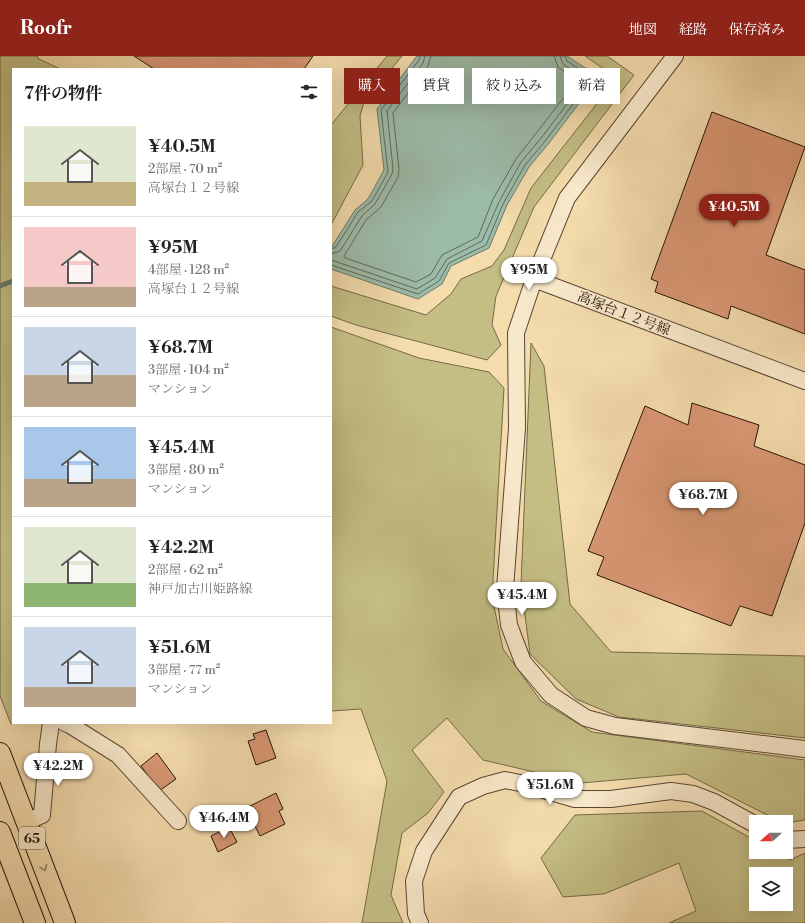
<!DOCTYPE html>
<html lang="ja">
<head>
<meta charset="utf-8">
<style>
	:root { --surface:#fff; --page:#f6f6f6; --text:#222; --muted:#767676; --line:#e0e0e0; --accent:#8f2418 }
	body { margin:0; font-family:"Libre Bodoni","Noto Serif JP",serif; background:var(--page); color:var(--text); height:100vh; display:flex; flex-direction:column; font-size:15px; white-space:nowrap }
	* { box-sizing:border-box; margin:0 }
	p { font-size:13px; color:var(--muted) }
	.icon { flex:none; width:22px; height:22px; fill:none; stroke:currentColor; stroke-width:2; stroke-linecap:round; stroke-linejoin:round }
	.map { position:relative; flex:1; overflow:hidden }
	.details { position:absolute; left:12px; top:12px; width:320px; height:656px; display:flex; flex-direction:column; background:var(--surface); border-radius:0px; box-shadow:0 4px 16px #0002 }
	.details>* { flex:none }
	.hud { position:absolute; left:344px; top:12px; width:380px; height:36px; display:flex; gap:8px }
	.needle { width:26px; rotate:249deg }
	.buttons { position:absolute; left:749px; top:759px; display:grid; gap:8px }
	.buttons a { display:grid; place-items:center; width:44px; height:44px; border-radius:0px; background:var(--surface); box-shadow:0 4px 16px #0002; font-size:20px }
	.price { position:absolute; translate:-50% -34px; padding:0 9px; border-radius:14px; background:#fff; color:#222; font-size:13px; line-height:26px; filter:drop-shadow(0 1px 2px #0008) }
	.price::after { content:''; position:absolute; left:50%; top:24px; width:12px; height:9px; margin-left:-6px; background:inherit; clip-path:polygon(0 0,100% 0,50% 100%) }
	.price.active { background:var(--accent); color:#fff }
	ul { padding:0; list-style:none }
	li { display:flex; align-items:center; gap:12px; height:100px; padding:0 12px }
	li+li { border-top:1px solid var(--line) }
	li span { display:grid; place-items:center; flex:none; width:112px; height:80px; border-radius:0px; color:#555 }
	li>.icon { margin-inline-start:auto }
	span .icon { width:48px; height:48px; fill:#fffc; stroke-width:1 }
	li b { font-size:17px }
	h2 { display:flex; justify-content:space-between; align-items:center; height:48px; padding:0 12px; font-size:17px }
	.pill { padding:0 14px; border-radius:0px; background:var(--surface); box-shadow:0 4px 16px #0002; font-size:14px; line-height:36px }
	.pill.active { background:var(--accent); color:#fff }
	header { display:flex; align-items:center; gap:24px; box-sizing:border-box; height:56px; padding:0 20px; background:var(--accent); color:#fff }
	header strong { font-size:19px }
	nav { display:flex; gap:22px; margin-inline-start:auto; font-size:14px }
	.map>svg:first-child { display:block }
	.green { fill:#c4be84; stroke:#756947; fill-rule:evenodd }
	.water { fill:#9cbcaa; stroke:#6d796a }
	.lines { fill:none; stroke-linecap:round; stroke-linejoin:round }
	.shore { stroke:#61685a; stroke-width:1 }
	.stream { stroke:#6d796a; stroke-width:5 }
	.building { fill:#d99773; stroke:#26140a }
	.minor-casing { stroke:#5a4633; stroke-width:18 }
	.major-casing { stroke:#26140a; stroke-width:22 }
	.minor { stroke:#f8e8ca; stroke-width:16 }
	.major { stroke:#f4dcad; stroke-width:20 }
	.oneway { stroke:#978264 }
	.labels { text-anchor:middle; stroke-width:3; stroke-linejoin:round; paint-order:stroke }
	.shield { fill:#f8e8ca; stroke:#655444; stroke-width:1 }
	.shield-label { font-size:13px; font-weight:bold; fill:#26140a }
	.street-label { font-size:14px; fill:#26140a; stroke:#f8e8ca }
</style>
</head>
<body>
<header>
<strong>Roofr</strong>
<nav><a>地図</a><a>経路</a><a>保存済み</a></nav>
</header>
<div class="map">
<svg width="805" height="867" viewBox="0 0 805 867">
	<rect width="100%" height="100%" fill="#f4dcad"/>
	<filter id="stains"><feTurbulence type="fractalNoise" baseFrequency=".005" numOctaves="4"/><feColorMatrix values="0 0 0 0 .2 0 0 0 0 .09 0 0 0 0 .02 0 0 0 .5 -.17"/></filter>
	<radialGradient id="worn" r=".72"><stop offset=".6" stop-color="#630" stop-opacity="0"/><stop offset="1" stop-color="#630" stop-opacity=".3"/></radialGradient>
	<path class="green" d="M0,0H38L37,2L60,13H13V667H15L11,668L0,640Z
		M387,0H402L364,46L360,60L363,109L331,169V69Z
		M585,0H607L634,19L534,151L496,240L492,269L501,289L487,304L356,269L331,260V230L426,259L451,238L461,223L492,210L504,194L531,132L617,22Z
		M331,271L419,302L489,316L504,332L492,541L503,593L541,645L592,676L805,704V764L786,767V766H781L686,718L581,727L483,704L447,662L412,694L444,736L428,757L402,777L391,839L403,867H362L387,725L361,653L331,655Z
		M531,287L544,310L570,548L611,596L805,600V682L619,661L576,643L530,598L521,528Z
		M702,755L756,785V796H776L790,804L805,797V867H669L696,855L679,807L604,838L563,841L541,802L575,759ZM756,818H786V848H756Z"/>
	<path class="water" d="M417,0H567L599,21L549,87L529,111L507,149L489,192L451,210L442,228L418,243L331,213V192L355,154L368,143L384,114L377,53Z"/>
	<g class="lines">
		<path class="shore" d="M431,0L428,10L393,57L399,113L398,121L381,151L366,164L344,200L345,202L416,226L431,218L442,199L478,181L493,143L516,103L576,26L575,24L558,11L554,0
			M331,193L336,191L358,156L372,145L388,116L381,54L419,4L420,0
			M331,198L340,195L362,160L375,148L392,118L393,113L387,55L423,7L425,0
			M331,204L417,233L435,222L447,203L482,185L499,146L521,106L542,81L585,24L584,22L563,8L560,0
			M331,209L418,238L439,225L449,207L486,189L503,148L525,109L546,84L592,23L591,21L567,5L565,0"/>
		<path class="stream" d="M0,230L13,225"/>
	</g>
	<path class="building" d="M134,0H313L304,13H154Z
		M712,56L805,91L766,199L805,214V278L731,250L728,263L655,236L658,226L651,223Z
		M692,347L759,369L754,390L805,409V467L772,560L740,550L731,570L597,519L604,501L588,495L645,350L688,369Z
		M266,674L276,702L256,709L248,685L255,683L253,678Z
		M157,697L176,723L159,735L141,710Z
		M276,737L283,753L279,755L285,768L260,780L246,752Z
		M229,771L237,786L218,796L211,780Z"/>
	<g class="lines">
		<g class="minor-casing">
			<path id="minor" d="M675,0L567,142L534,223L805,325
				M534,223L516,277L517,372L505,533L509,569L523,606L551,639L586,662L615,670L805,693
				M65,667L70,669L118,699L178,765
				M26,766L42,759L48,688L51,667
				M786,784L805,783
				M420,867L416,858L414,825L424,795L459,741L483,730L505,724L520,727L575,743H611L671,735L693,738L714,746L756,769"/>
		</g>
		<g class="major-casing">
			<path id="major" d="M0,697L65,867
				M0,776L35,867"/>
		</g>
		<use href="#minor" class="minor"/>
		<use href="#major" class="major"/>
	</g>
	<defs><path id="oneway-chevron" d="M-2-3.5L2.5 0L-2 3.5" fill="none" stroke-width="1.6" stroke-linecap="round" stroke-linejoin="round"/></defs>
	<use class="oneway" href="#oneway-chevron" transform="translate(44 812) rotate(69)"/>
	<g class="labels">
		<rect class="shield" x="19" y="771" width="26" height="22" rx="3"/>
		<g class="shield-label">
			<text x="32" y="787">65</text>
		</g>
		<g class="street-label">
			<text transform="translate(624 257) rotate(21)" y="5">高塚台１２号線</text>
		</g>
	</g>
	<rect width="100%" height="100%" filter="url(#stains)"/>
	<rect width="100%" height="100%" fill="url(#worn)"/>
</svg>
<div class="buttons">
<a><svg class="needle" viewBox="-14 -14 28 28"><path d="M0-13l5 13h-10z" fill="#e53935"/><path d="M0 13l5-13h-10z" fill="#767676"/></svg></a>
<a><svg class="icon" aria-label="layers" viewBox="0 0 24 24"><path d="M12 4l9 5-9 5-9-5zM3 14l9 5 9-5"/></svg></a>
</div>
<b class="price active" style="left:734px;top:172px">¥40.5M</b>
<b class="price" style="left:529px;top:235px">¥95M</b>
<b class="price" style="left:703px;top:460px">¥68.7M</b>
<b class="price" style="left:522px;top:560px">¥45.4M</b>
<b class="price" style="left:58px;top:731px">¥42.2M</b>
<b class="price" style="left:550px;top:750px">¥51.6M</b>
<b class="price" style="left:224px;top:783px">¥46.4M</b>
<div class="hud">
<a class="pill active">購入</a>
<a class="pill">賃貸</a>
<a class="pill">絞り込み</a>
<a class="pill">新着</a>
</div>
<section class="details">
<h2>7件の物件<svg class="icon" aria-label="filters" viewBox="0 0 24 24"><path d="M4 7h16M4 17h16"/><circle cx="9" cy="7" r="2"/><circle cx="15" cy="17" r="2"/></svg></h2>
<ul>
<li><span style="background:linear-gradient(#dfe7d0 70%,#c2b280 0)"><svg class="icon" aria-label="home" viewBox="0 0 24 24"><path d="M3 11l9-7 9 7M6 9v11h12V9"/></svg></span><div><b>¥40.5M</b><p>2部屋 · 70 m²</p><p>高塚台１２号線</p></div></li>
<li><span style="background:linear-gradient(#f6c9c9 75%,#b9a48a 0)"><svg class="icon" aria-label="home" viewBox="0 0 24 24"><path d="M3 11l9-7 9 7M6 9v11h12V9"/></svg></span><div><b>¥95M</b><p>4部屋 · 128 m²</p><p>高塚台１２号線</p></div></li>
<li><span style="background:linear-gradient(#c9d6e8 60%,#b9a48a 0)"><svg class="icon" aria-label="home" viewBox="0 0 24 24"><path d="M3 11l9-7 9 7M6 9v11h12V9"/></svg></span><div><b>¥68.7M</b><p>3部屋 · 104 m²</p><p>マンション</p></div></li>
<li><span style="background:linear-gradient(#a9c7e8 65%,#b9a48a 0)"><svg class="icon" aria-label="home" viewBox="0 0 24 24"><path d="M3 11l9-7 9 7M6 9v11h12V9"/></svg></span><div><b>¥45.4M</b><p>3部屋 · 80 m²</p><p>マンション</p></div></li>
<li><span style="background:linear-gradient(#dfe7d0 70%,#8fb573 0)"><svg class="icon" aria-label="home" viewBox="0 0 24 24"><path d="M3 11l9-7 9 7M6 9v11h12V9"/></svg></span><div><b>¥42.2M</b><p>2部屋 · 62 m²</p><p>神戸加古川姫路線</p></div></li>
<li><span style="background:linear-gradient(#c9d6e8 75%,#b9a48a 0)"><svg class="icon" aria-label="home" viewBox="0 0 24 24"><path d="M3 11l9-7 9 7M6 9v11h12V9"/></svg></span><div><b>¥51.6M</b><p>3部屋 · 77 m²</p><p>マンション</p></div></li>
</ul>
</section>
</div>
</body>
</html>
